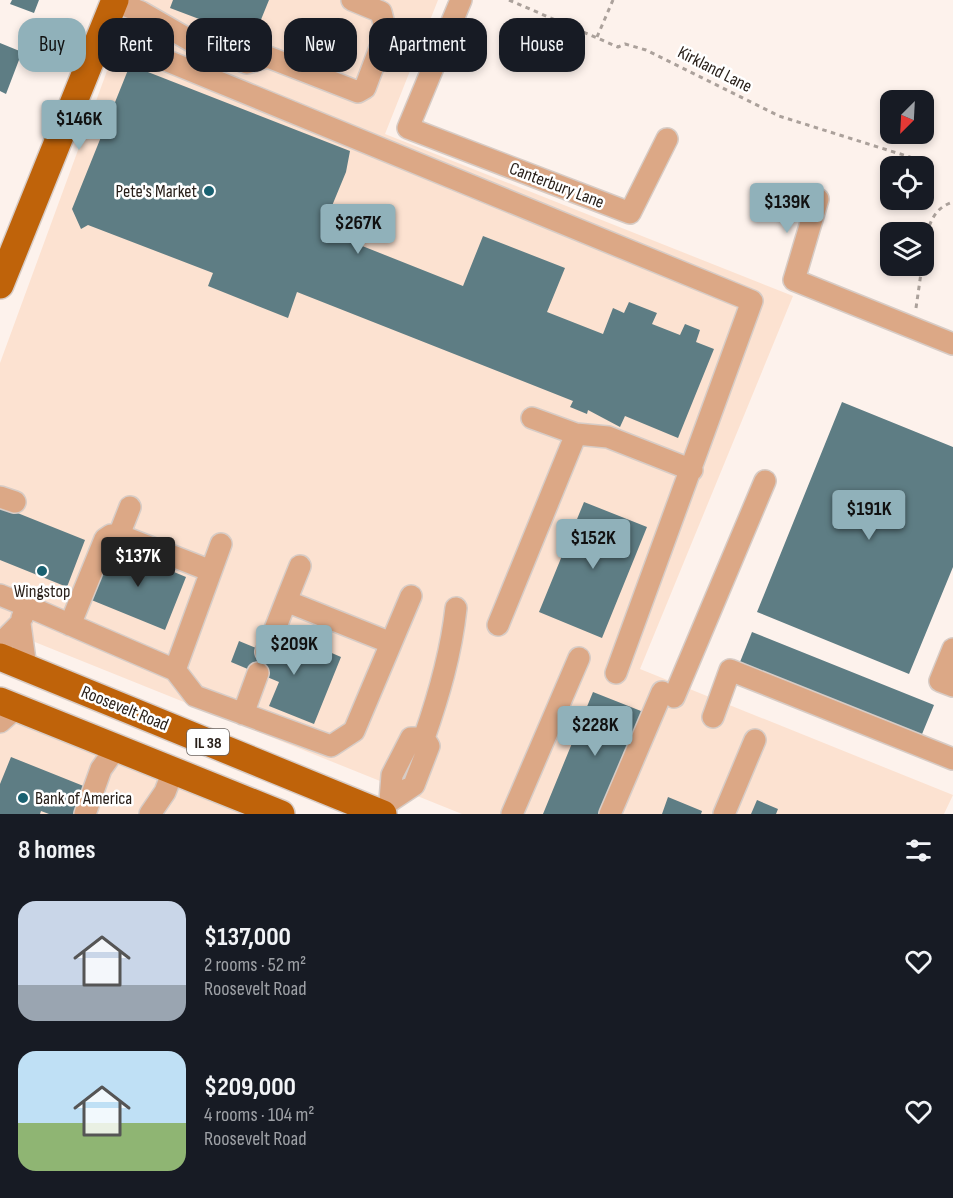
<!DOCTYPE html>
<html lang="en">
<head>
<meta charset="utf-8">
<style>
	:root { --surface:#171b24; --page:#242831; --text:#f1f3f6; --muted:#9ea1a6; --accent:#90b1ba }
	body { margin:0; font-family:"Sofia Sans Condensed",sans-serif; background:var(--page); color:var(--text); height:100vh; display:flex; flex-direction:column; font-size:22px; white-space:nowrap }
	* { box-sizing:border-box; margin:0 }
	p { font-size:20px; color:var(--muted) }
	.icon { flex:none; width:33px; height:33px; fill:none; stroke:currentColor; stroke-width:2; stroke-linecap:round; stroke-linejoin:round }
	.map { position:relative; height:814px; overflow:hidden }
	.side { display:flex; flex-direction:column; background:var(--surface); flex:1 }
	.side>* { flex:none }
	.top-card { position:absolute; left:18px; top:18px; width:600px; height:54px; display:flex; gap:12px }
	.needle { width:39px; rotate:204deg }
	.controls { position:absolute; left:880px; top:90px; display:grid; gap:12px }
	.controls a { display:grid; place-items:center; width:54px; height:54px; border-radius:12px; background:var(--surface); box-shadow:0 3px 9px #0003; font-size:30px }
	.price { position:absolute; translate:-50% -51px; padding:0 14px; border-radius:6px; background:var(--accent); color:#111; font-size:20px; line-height:39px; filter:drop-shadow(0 2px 3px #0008) }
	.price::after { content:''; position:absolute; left:50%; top:36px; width:18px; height:14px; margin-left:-9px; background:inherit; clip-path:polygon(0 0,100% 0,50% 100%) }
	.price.current { background:#222; color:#fff }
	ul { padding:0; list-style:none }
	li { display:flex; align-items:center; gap:18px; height:150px; padding:0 18px }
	li span { display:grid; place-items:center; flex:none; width:168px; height:120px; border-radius:18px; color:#555 }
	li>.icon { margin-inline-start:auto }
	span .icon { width:72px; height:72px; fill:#fffc; stroke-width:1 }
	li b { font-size:26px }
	h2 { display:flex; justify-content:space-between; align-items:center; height:72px; padding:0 18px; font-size:26px }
	.pill { padding:0 21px; border-radius:18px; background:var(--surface); box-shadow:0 3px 9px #0003; font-size:21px; line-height:54px }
	.pill.current { background:var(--accent); color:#111 }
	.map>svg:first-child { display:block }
	.built { fill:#fce2d1 }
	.building { fill:#5e7d84 }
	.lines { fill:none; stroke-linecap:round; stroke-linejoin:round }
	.minor-casing { stroke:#d7ccc6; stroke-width:24 }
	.major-casing { stroke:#d7ccc6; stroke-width:30 }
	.path { stroke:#aba19b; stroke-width:3; stroke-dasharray:4.5 4.5; stroke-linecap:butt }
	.minor { stroke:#dca886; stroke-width:21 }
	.major { stroke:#bf630a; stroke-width:27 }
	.poi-dot { fill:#196171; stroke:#fff; stroke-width:2 }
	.labels { text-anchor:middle; stroke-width:5; stroke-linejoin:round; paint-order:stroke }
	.shield { fill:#fff; stroke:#69635f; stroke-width:1.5 }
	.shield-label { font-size:16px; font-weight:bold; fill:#29201a }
	.street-label { font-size:18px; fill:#29201a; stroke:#fff }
	.poi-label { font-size:18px; fill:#29201a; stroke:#fff; text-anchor:end }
</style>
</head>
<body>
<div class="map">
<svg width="953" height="814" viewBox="0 0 953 814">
	<rect width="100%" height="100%" fill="#fdf2ec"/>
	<path class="built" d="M133,0H438L385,134L793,296L640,669L953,795L944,814H462L0,628V363Z
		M0,712L264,814H0Z"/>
	<path class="building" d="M12,0H39L34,13L10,4Z
		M173,0H269L249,49L212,34L215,25L170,8Z
		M0,43L22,52L6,94L0,91Z
		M130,65L350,151L346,172L322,230L463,286L483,236L565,268L547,312L603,334L613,308L624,313L629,302L657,313L652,324L680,335L685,324L700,330L696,342L714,349L678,438L625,416L620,427L588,410L587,414L570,407L573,401L297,292L288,318L208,286L213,273L88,225L81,229L72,209Z
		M842,402L953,447V567L909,674L757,612Z
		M584,502L647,527L602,638L539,612Z
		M0,506L85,540L67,587L0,560Z
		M116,548L186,577L165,630L89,599L108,553Z
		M752,632L934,705L920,739L738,667Z
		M297,638L341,657L314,724L269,706L279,682L231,662L239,641L288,661Z
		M593,692L646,713L600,814H543Z
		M11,757L86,787L76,814H49L41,811L40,814H0V784Z
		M668,797L702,811L701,814H662Z
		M757,800L778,809L776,814H751Z"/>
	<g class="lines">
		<g class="minor-casing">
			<path id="minor" d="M461,0L408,128L630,213L667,139
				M114,1L141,12L193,42L247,63L268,57L358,92L365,88L386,32L381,12L352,0
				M102,34L752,301L616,673
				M818,199L794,280L953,344
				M576,434L608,437L692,470
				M0,497L15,502
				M119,535L130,507
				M300,566L286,601L391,643
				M0,595L27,606L22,618
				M27,606L175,670L195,696L331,746L354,731L411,596
				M70,625L105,539L111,535H119L211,571
				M498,625L576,434L532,418
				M0,644L20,624L26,668
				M953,649L940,681L953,686
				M266,652L286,601
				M175,670L221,544
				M674,697L765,481
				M243,714L258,673
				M713,717L730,670L953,759
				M0,722L16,708
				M411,738H424L429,746L414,785L390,801L392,775Z
				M424,738C439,695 451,654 456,608
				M85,814L101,769L116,748
				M150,814L165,792L173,771
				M512,814L579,658
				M610,814L662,692
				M724,814L755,740"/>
		</g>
		<g class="major-casing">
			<path id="major" d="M0,285L115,0
				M0,657L383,814
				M0,701L281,814"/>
		</g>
		<path class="path" d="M509,0L618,47L625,44L646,50L779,116L913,158
			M597,37L613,0
			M924,252C927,231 930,209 953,202
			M916,308L922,266"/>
		<use href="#minor" class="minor"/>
		<use href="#major" class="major"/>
	</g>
	<g class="poi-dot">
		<circle cx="209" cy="191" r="6"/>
		<circle cx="42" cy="571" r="6"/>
		<circle cx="23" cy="798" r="6"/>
	</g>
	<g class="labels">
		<rect class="shield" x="187" y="729" width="42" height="26" rx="4.5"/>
		<g class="shield-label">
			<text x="208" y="748">IL 38</text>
		</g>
		<g class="street-label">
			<text transform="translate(715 69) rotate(27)" y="6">Kirkland Lane</text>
			<text transform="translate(557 185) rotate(21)" y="6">Canterbury Lane</text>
			<text transform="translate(125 708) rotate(22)" y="6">Roosevelt Road</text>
		</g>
		<g class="poi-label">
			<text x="197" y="197">Pete's Market</text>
			<text x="42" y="597" text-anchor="middle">Wingstop</text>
			<text x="35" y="804" text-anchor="start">Bank of America</text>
		</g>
	</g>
</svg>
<div class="controls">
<a><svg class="needle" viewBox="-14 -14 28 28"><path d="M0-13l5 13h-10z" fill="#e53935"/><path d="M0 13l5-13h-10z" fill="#9ea1a6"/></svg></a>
<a><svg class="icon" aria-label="locate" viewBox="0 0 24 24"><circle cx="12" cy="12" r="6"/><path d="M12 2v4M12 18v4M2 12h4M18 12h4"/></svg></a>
<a><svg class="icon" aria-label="layers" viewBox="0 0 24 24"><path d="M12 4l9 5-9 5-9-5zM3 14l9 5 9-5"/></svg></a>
</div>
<b class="price" style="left:79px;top:151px">$146K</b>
<b class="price" style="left:787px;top:234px">$139K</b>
<b class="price" style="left:358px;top:255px">$267K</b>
<b class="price" style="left:869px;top:541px">$191K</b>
<b class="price" style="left:593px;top:570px">$152K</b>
<b class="price current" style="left:138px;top:588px">$137K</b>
<b class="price" style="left:294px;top:676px">$209K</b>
<b class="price" style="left:595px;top:757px">$228K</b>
<div class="top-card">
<a class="pill current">Buy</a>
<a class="pill">Rent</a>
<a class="pill">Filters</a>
<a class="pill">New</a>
<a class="pill">Apartment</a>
<a class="pill">House</a>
</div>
</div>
<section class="side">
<h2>8 homes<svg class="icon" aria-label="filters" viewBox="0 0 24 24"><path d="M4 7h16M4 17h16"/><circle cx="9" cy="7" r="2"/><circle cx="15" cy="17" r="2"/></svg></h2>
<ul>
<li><span style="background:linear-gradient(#c9d6e8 70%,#9aa5b1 0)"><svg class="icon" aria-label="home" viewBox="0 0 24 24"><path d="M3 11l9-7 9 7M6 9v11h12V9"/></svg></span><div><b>$137,000</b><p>2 rooms · 52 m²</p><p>Roosevelt Road</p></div><svg class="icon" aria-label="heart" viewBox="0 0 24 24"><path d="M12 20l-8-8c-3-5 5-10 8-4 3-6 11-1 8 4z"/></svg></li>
<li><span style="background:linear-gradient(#bfe0f5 60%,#8fb573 0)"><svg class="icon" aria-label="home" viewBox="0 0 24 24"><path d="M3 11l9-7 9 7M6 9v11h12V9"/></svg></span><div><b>$209,000</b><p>4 rooms · 104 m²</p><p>Roosevelt Road</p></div><svg class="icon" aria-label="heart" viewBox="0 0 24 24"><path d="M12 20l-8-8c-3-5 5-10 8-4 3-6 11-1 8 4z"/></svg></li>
</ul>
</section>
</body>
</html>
